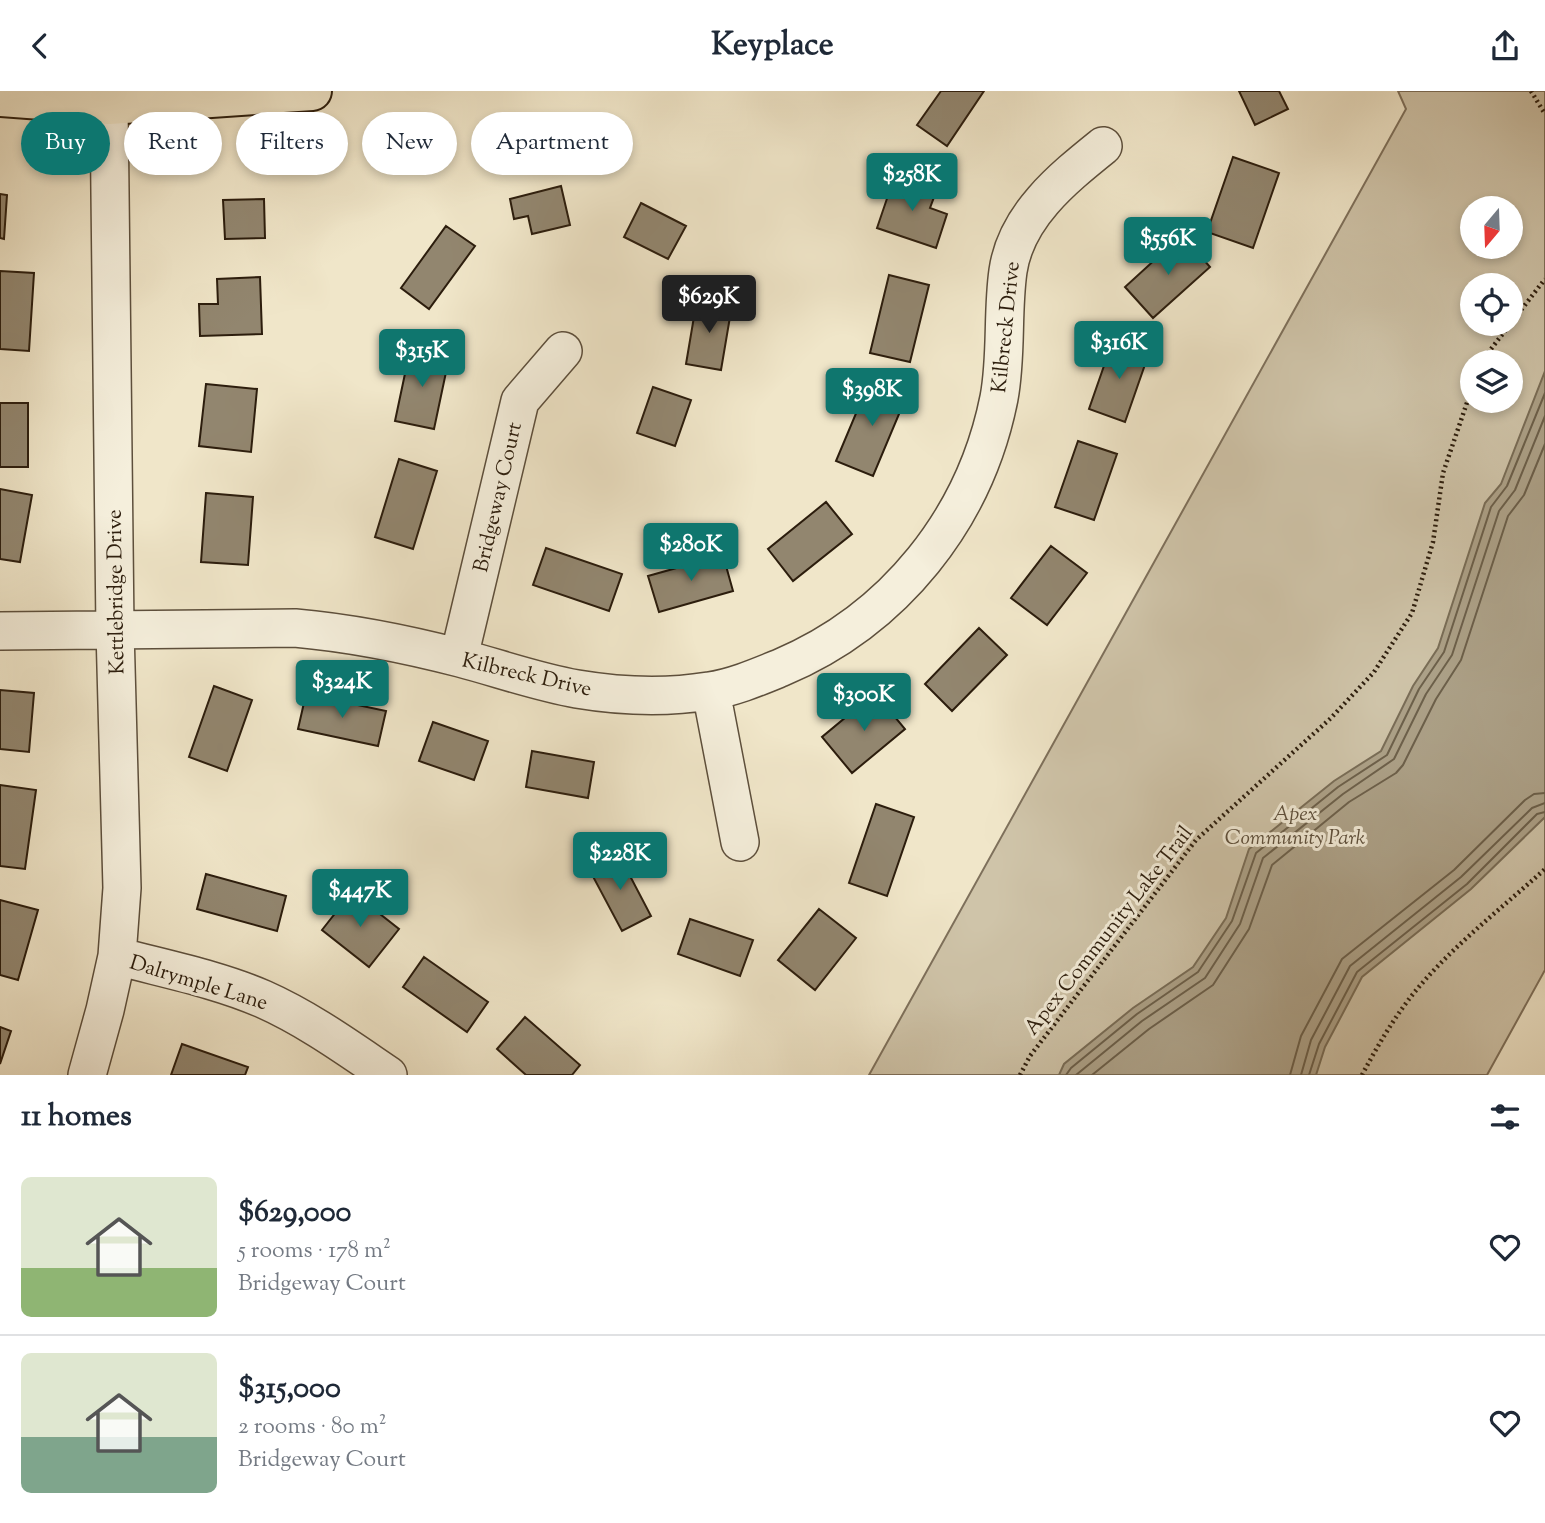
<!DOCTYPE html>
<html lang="en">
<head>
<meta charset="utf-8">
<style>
	:root { --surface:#fff; --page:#f6f6f7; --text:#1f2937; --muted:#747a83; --line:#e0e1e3; --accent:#0f766e }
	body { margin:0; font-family:"Sorts Mill Goudy",serif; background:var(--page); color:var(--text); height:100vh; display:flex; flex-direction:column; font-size:26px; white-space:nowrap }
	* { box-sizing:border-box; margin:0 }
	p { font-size:23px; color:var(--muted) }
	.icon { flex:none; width:38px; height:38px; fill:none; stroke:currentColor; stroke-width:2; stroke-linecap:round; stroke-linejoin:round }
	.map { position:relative; height:984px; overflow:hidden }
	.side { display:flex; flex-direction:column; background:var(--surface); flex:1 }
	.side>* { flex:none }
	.banner { position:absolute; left:21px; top:21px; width:700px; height:63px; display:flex; gap:14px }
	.needle { width:46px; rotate:199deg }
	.fabs { position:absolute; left:1460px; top:105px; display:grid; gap:14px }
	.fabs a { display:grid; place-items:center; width:63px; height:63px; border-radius:50%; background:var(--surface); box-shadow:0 4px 10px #0003; font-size:35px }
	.price { position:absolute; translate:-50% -60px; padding:0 16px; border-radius:7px; background:var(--accent); color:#fff; font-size:23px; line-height:46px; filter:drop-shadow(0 2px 4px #0008) }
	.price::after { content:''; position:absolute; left:50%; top:42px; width:21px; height:16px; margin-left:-10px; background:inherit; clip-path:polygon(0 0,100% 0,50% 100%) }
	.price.on { background:#222; color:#fff }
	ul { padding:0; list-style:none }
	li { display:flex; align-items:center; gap:21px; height:175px; padding:0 21px }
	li+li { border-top:2px solid var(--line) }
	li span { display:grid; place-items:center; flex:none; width:196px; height:140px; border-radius:10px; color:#555 }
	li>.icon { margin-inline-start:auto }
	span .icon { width:84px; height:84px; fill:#fffc; stroke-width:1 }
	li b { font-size:30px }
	h2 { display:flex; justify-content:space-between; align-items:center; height:84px; padding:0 21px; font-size:30px }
	.pill { padding:0 24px; border-radius:32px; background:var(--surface); box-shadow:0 4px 10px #0003; font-size:24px; line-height:63px }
	.pill.on { background:var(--accent); color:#fff }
	header { display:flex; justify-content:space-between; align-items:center; height:91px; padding:0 21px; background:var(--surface); font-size:32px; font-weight:700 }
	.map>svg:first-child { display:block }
	.green { fill:#cfc4a9; stroke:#7e705b; stroke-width:2; fill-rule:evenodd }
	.water { fill:#ada289; stroke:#796d57; stroke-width:2 }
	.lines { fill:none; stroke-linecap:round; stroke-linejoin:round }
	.shore { stroke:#6c604b; stroke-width:2 }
	.building { fill:#92866f; stroke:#2c1d0d; stroke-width:2 }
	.minor-casing { stroke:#5d4f3c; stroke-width:40 }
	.major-casing { stroke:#2c1d0d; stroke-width:42 }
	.path { stroke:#2c1d0d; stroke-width:4.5; stroke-dasharray:2 3.5; stroke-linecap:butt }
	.minor { stroke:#f5efdc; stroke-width:37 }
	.major { stroke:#f0e6c9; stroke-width:38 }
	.labels { text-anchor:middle; stroke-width:6; stroke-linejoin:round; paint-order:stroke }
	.street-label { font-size:21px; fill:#2c1d0d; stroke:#f5efdc }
	.park-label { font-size:21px; font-style:italic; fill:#5d4f3c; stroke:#f5efdc }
</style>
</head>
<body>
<header><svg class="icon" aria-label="back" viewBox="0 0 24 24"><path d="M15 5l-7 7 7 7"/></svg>Keyplace<svg class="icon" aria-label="share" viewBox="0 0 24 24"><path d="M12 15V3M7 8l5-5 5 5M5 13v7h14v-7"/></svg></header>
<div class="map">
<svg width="1545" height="984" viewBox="0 0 1545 984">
	<rect width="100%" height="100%" fill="#f0e6c9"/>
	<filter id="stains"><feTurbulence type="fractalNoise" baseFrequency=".00286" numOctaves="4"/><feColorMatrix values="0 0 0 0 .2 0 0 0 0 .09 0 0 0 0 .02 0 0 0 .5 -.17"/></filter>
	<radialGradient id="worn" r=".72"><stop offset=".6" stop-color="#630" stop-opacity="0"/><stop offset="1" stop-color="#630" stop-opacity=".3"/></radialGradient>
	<path class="green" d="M1398,0H1545V879L1487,984H869L1406,18ZM1472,117H1510V156H1472ZM1472,194H1510V233H1472ZM1472,271H1510V310H1472Z"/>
	<path class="water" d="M1545,280V726L1471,798L1362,886L1325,956L1316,984H1059L1064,973L1133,917L1193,876L1226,827L1249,758L1334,690L1381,660L1413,595L1438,557L1485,412L1501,393Z"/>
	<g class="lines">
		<path class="shore" d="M1066,984L1071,977L1137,923L1198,881L1232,830L1256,762L1338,696L1387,664L1419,598L1444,561L1491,416L1507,395L1545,302
			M1076,984L1142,930L1205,887L1240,833L1263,767L1343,703L1394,668L1426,603L1452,564L1499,420L1515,399L1545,325
			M1092,984L1149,938L1213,894L1249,838L1272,774L1349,711L1396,682L1403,674L1436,608L1461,569L1508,425L1524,404L1545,353
			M1290,984L1301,945L1342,868L1454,779L1525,709L1534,703L1545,702
			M1301,984L1311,949L1350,875L1461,786L1532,717L1545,712
			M1309,984L1319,953L1357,881L1467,793L1537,723L1545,721"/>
	</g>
	<path class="building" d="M941,0H984L947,55L917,34Z
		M1239,0H1279L1288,18L1255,34Z
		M1233,66L1279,82L1253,157L1207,141Z
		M895,84L937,98L930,117L947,123L936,157L877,137Z
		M561,95L570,134L532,143L528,125L514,128L510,108Z
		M0,103L7,104L4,148L0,147Z
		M264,108L265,147L225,148L223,109Z
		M641,112L686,135L668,168L624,146Z
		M446,135L475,155L429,218L401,197Z
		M1182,144L1210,176L1153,227L1125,196Z
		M0,180L34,182L29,260L0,258Z
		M889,184L929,194L910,271L870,262Z
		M260,186L262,243L200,245L199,213H218L217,188Z
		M697,208L732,214L721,279L686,273Z
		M1113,249L1149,262L1125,331L1089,318Z
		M410,259L449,267L434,338L395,330Z
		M870,289L907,304L873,385L836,370Z
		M206,293L257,298L251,361L199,355Z
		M653,296L691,309L675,355L637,342Z
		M0,312H28V376H0Z
		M1078,350L1117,363L1094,429L1055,416Z
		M399,368L437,380L413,458L375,446Z
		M0,398L32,404L20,471L0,468Z
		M206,402L253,406L248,474L201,471Z
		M826,411L852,443L793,490L768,458Z
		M1051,455L1087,482L1047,534L1011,507Z
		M546,457L622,483L609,520L533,494Z
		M723,464L733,500L659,521L648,485Z
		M979,537L1007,564L952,620L925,593Z
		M214,595L252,609L227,680L189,666Z
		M0,599L34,602L29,661L0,658Z
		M875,602L905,638L852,682L822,646Z
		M306,603L386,620L378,655L298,638Z
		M433,631L488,650L474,689L419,670Z
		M532,660L594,671L588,707L526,696Z
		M0,694L36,699L25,778L0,775Z
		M876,713L914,726L887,805L849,792Z
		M618,762L651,825L622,840L589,778Z
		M206,783L286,805L277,840L197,818Z
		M352,801L399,838L369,876L322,839Z
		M0,809L38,819L18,889L0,884Z
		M819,818L856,847L815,899L778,869Z
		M690,828L753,849L740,885L678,863Z
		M424,866L488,911L467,941L403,896Z
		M525,926L580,974L572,984H526L497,958Z
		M0,936L11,940L0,973Z
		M182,953L248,976L245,984H171Z"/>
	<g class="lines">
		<g class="minor-casing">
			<path id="minor" d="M0,540L295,537C351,542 406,553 460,567C498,577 537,591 577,598C619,605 666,607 709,600C732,597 758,586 780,577C894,529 975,428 999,307C1007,265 1002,222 1008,180C1016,125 1062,88 1103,55
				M459,566L520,310L563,260
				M711,600L740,751
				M117,865C165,878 217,888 263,908C308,928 348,957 388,984
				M87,984L105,919L117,865L122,797L115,539L109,14"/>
		</g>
		<g class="major-casing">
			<path id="major" d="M0,6L109,14L312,0"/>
		</g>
		<path class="path" d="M1531,0L1545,23
			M1481,271L1545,188
			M1020,984L1030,965L1196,749L1331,627L1374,581L1412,522L1433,451L1443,382L1472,297
			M1362,984C1378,954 1396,923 1418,897C1455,853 1502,817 1545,778"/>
		<use href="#minor" class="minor"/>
		<use href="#major" class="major"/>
	</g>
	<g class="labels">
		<g class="street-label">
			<text transform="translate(1005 236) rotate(-84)" y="7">Kilbreck Drive</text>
			<text transform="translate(497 406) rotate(-77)" y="7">Bridgeway Court</text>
			<text transform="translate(115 501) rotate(-91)" y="7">Kettlebridge Drive</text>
			<text transform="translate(527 583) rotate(13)" y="7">Kilbreck Drive</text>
			<text transform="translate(1108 839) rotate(-52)" y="7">Apex Community Lake Trail</text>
			<text transform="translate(199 891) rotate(17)" y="7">Dalrymple Lane</text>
		</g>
		<g class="park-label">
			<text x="1295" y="729">Apex<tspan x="1295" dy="24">Community Park</tspan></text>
		</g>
	</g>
	<rect width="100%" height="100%" filter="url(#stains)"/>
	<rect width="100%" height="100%" fill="url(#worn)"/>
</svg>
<div class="fabs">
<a><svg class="needle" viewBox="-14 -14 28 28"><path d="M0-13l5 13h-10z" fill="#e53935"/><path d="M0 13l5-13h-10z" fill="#747a83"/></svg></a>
<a><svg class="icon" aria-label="locate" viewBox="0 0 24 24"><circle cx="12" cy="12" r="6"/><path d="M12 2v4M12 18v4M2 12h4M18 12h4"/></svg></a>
<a><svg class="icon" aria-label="layers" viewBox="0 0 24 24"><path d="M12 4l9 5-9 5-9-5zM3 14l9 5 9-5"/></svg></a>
</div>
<b class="price" style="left:912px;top:122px">$258K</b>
<b class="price" style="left:1168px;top:186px">$556K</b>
<b class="price on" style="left:709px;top:244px">$629K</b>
<b class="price" style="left:1119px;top:290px">$316K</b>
<b class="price" style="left:422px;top:298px">$315K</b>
<b class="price" style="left:872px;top:337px">$398K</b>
<b class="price" style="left:691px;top:492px">$280K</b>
<b class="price" style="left:342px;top:629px">$324K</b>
<b class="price" style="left:864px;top:642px">$300K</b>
<b class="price" style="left:620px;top:801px">$228K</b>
<b class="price" style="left:360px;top:838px">$447K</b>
<div class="banner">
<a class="pill on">Buy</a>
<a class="pill">Rent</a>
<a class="pill">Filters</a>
<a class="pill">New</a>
<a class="pill">Apartment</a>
</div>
</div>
<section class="side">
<h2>11 homes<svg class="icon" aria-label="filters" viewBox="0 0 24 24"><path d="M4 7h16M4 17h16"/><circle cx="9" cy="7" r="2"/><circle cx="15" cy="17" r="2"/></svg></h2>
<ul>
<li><span style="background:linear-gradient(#dfe7d0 65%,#8fb573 0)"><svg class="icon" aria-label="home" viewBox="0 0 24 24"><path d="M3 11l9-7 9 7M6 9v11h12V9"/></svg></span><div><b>$629,000</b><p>5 rooms · 178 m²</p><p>Bridgeway Court</p></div><svg class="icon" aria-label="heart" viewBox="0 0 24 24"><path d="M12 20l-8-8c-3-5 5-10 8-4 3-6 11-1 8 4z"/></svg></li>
<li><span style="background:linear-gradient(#dfe7d0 60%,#7fa58c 0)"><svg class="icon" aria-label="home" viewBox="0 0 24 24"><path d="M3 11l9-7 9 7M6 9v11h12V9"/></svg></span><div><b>$315,000</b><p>2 rooms · 80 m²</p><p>Bridgeway Court</p></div><svg class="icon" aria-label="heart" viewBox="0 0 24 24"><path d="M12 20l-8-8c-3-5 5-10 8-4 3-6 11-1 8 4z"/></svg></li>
</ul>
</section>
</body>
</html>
